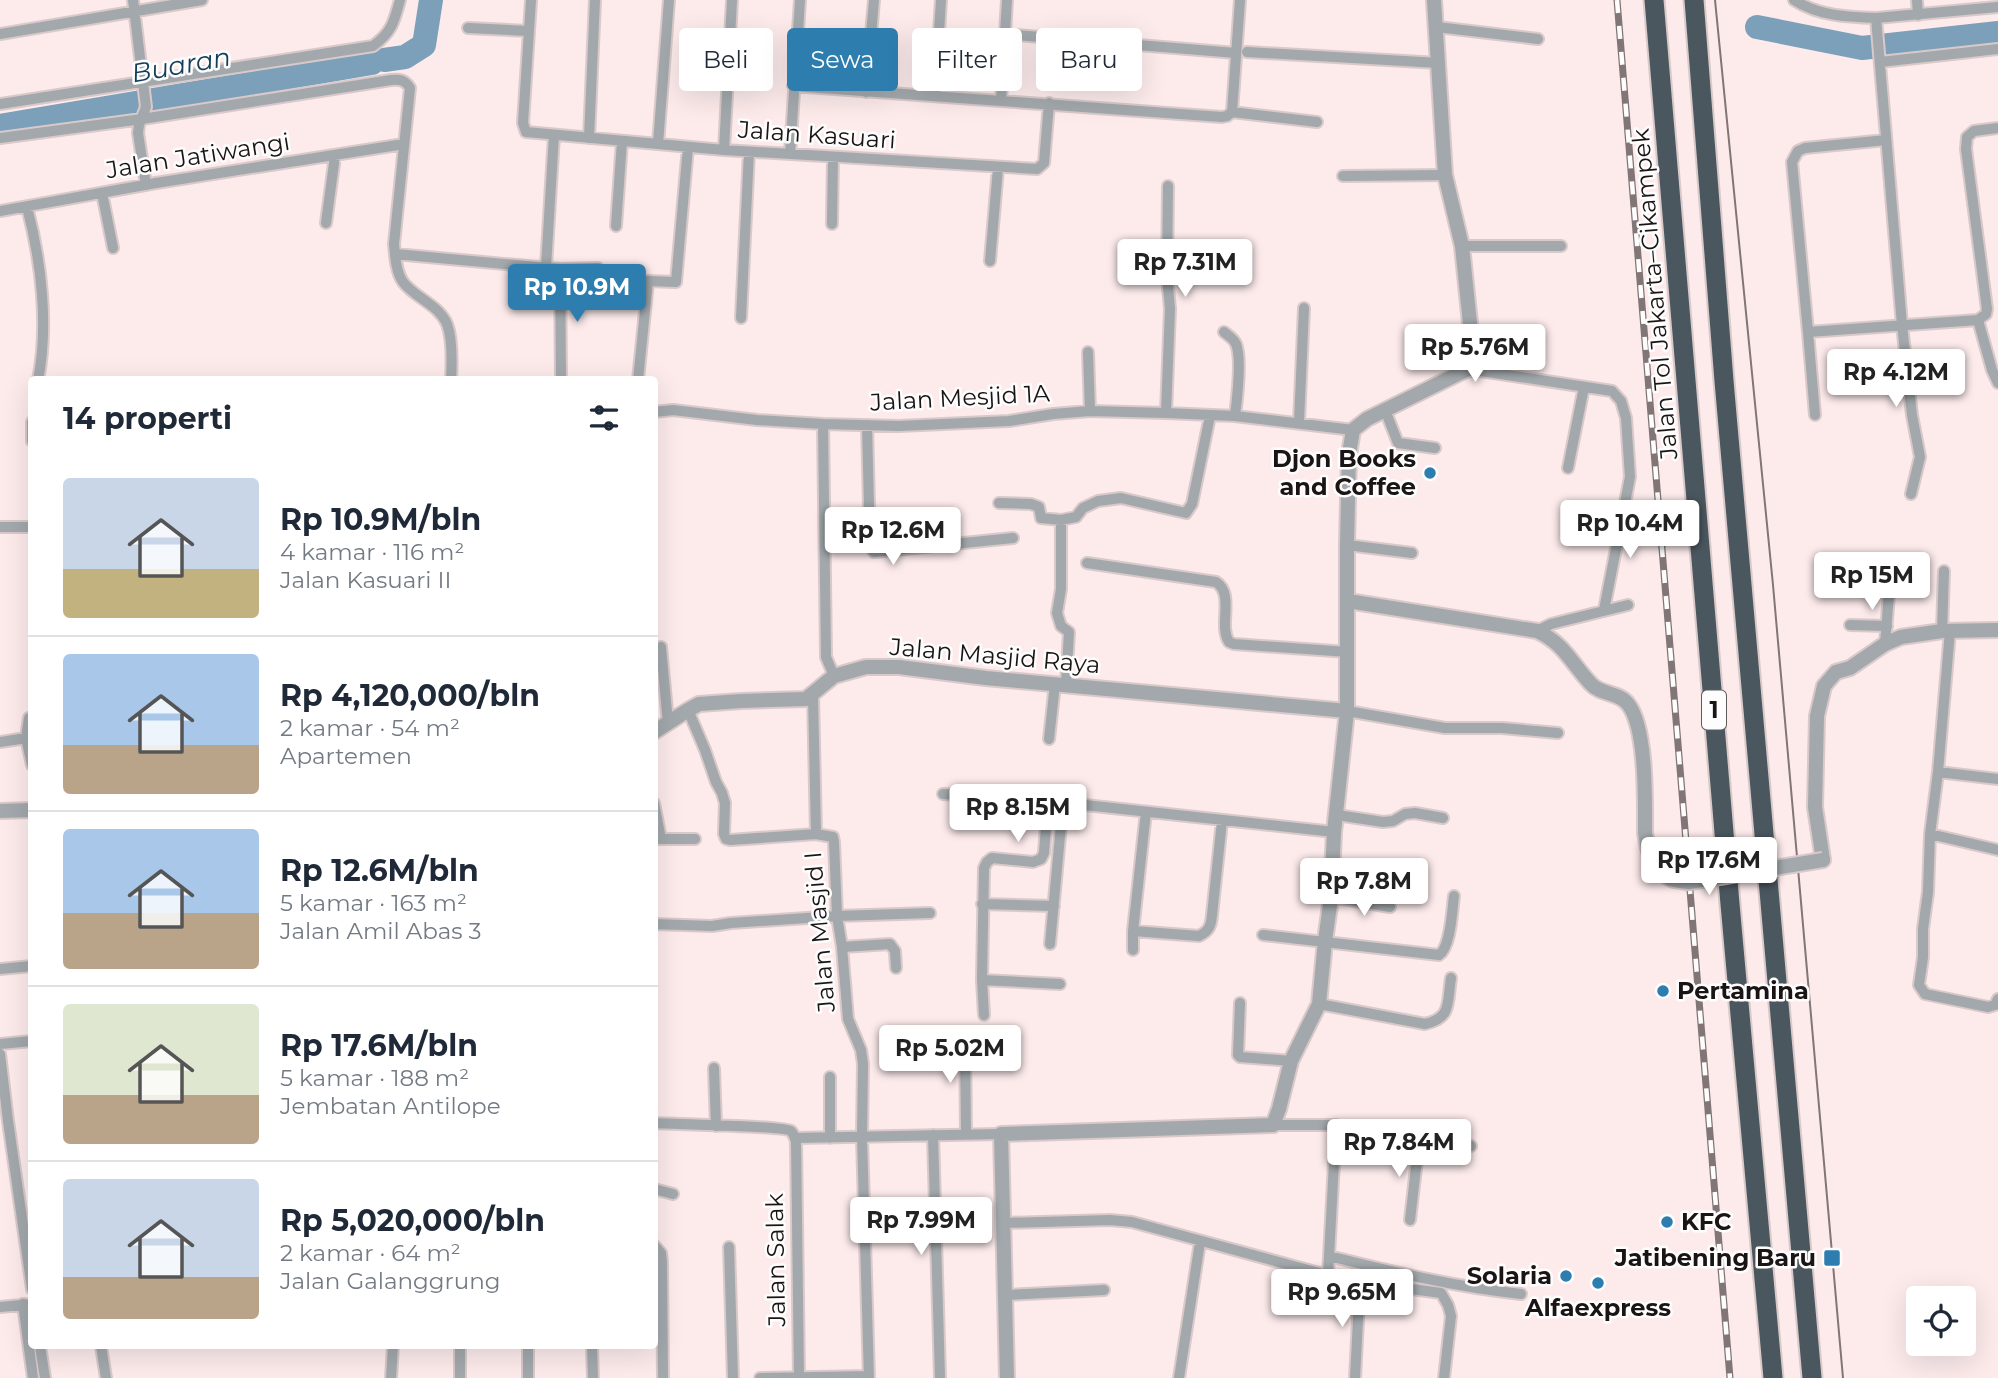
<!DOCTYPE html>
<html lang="id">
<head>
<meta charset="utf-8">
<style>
	:root { --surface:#fff; --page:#f2f2f3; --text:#1f2937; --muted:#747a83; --line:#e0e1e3; --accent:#2d7daf }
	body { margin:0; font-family:Montserrat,sans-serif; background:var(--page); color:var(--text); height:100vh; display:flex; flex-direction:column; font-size:26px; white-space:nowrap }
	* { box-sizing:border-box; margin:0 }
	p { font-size:23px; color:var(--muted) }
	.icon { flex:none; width:38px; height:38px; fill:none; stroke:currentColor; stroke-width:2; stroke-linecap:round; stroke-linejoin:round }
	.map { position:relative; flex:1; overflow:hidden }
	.panel { position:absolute; left:28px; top:376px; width:630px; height:973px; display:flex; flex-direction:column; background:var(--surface); border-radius:7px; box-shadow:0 7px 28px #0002 }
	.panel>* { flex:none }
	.hud { position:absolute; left:679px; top:28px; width:665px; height:63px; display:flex; gap:14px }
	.controls { position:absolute; left:1906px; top:1286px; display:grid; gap:14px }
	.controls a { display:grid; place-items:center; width:70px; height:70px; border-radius:7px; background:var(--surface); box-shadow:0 7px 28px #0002; font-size:35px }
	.price { position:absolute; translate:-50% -60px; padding:0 16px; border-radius:7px; background:#fff; color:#222; font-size:23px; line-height:46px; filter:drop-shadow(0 2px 4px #0008) }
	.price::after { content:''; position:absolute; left:50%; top:42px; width:21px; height:16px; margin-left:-10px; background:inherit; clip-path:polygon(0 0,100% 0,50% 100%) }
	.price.current { background:var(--accent); color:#fff }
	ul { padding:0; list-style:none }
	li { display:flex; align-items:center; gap:21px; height:175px; padding:0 35px }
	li+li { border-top:2px solid var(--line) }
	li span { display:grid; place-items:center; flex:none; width:196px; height:140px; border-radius:7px; color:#555 }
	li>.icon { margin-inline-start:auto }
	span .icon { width:84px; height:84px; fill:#fffc; stroke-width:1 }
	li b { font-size:30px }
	h2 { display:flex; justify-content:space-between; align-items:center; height:84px; padding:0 35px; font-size:30px }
	.pill { padding:0 24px; border-radius:7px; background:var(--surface); box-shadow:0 7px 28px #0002; font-size:24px; line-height:63px }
	.pill.current { background:var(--accent); color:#fff }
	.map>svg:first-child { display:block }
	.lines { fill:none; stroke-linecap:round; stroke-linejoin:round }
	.river { stroke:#7ca0ba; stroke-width:24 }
	.minor-casing { stroke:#d9c9c9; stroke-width:14 }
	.tertiary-casing { stroke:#d9c9c9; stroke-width:18 }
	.motorway-casing { stroke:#d9c9c9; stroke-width:23 }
	.minor { stroke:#a2a8ac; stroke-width:10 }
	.tertiary { stroke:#a2a8ac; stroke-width:14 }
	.motorway { stroke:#4b575f; stroke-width:19 }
	.tram { stroke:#817576; stroke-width:2 }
	.rail-casing { stroke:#817576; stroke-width:7 }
	.rail { stroke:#fdfdfd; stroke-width:4.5; stroke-dasharray:13; stroke-linecap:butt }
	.tertiary-bridge-casing { stroke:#d9c9c9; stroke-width:18; stroke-linecap:butt }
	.tertiary-bridge { stroke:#a2a8ac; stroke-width:14 }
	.poi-dot { fill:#2d7daf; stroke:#fdfdfd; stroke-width:2.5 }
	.labels { text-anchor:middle; stroke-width:5; stroke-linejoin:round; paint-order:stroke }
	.shield { fill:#fdfdfd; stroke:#5e5a5a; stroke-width:2 }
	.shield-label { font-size:23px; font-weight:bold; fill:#1a1414 }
	.street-label { font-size:24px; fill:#1a1414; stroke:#fdfdfd }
	.poi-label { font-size:24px; font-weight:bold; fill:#1a1414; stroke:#fdfdfd; text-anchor:end }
	.water-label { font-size:26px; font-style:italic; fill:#123e5a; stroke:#fdfdfd }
</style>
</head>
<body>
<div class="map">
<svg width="1998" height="1378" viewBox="0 0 1998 1378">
	<rect width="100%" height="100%" fill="#fdebec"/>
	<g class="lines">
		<path class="river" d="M1757,27L1862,48L1998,33
			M384,60L405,57L424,45L431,0
			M0,126L372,63"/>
		<g class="minor-casing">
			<path id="minor" d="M133,0L146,107L139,125L138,133L146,185
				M531,0L523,123L526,132L724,150L1037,169L1044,163L1049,103
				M1794,0C1819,16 1847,17 1876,18
				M1917,0L1918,15
				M1437,27L1538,39
				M468,28L528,31
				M0,34L202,0
				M1004,34L1236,53
				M1247,52L1439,63
				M1880,62L1998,49
				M793,86L1222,117L1227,116L1232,112
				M866,92L874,0
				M935,96L941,0
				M1001,101L1007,0
				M0,104L373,46C392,32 394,22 400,0
				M1232,112L1240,0
				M1232,112L1317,122
				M0,138L142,119L391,80C400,79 405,80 410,88L394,244C395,256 396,272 403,282C415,298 438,304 447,324C453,340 452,363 451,380
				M589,138L595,0
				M1886,140L1805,148L1798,151L1792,162L1808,332L1978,320L1986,314L1987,309L1966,149L1967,137L1974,131L1998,128
				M658,144L669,0
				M724,150L732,0
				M790,154L800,0
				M1343,176L1445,175
				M102,193L113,248
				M27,207C41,260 49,325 38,380
				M0,211L156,183L404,144
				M326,223L335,156
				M832,224L833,157
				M616,226L622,141
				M1462,246H1561
				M395,254L560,269L598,268
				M990,261L998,168
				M546,267L554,135
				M560,269L561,380
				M741,318L749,152
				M1978,320L1992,370L1998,383
				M1224,332C1229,336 1234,339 1236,344C1242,358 1237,400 1235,416
				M1808,332L1815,415
				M1088,352L1090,411
				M1464,371H1481L1612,391L1621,401L1626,418L1630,477L1604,610
				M638,380L648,281L676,282L688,147
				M1385,410L1398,443L1435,448
				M654,412L673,410L757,420L823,424L899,426L1009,421L1053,414L1090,411L1166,413L1235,416L1353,430
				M1166,413L1170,309L1167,276L1168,186
				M32,422V441
				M1299,422L1304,308
				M823,424L826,657L834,676
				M867,425L870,546L874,552L1013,538
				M1568,468L1584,387
				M1911,494L1920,457L1912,415L1902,325L1876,18L1998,7
				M999,503L1031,504L1039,507L1041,518L1061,520L1076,517L1083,508L1098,501L1121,498L1186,513L1192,504L1210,416
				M1061,520V589L1057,613L1061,626L1069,632L1066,685
				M0,527H32
				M1347,545L1412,553
				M1087,563L1216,582C1235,594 1218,625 1229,642L1234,644L1348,652
				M1850,625L1887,626
				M1537,631L1551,624L1628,605
				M1942,631L1944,571
				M1950,631L1938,772L1930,834L1928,892L1923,929V957L1919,985L1925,994L1988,1007L1995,1005L1998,999
				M1885,644L1890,582
				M661,647L668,723
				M813,695L816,834
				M688,710L705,750L716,782L722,793L725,803L724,834L726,839L730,840L816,834L833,837L834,842L837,916L842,947L848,1019L861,1050L863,1064L862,1137L869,1378
				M1347,711L1445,728H1502L1558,733
				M29,718L26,738L32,765
				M1049,739L1055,684
				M0,742L26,738
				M1938,772L1998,779
				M943,794L1048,801L1334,832
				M654,803L661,839
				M1337,815L1383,822L1393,821L1405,814L1415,813L1443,818
				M1930,834L1998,850
				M654,839H695
				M1331,898L1344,899L1390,907
				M982,904L1054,906
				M654,924L712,926L731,923L837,916L930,913
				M1133,931L1199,936C1209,931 1211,926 1212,915L1222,821
				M1263,935L1439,955C1451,947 1452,910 1454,896
				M1050,944L1063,803
				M842,947L890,944L895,951L896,968
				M1133,950V931L1146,812
				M0,969L32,966
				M982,980L1060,984
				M1240,1003L1238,1055L1240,1057L1291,1061
				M1319,1004L1425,1024C1452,1018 1447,1003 1451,978
				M984,1015L982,980L984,868L987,862L992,858L1033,862L1041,859L1044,853L1048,801
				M965,1035L966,1134
				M0,1044L32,1041
				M0,1054L8,1121L32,1289
				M714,1068L716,1126
				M830,1077V1138
				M654,1123C672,1124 784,1126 791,1131C794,1134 795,1138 796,1141L799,1378
				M1273,1125H1336L1400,1141L1471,1146
				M933,1135L940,1378
				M795,1138L1001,1134
				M654,1189L673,1194
				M1410,1220L1419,1142
				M1004,1223L1110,1220L1132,1222L1345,1280L1441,1293L1448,1305L1451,1316L1444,1378
				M654,1245L661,1253L662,1262L663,1378
				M729,1247L733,1378
				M1329,1256C1393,1272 1456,1287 1521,1294
				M1328,1275L1336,1125
				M1006,1295L1104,1290
				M23,1304L33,1378
				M0,1307L32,1304
				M40,1346L45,1378
				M101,1346L106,1378
				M460,1346V1378
				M528,1346V1378
				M592,1346L593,1378
				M391,1378L393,1346
				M760,1378L869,1376
				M1179,1378L1200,1242
				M1355,1378L1360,1282"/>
		</g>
		<g class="tertiary-casing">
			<path id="tertiary" d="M1348,601L1537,631C1565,644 1571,663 1591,684C1601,695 1619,692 1628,704C1647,728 1645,802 1645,833
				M654,732L688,710L699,704L741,701L806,699L834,676L866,667H899L986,678L1347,711
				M0,811L32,810
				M1823,860L1815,807L1817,716L1824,686L1836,672L1850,668L1885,644L1901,637L1942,631L1998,630
				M1007,1378L1001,1134L1273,1125L1279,1109L1291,1061L1319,1004L1325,941L1331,898L1334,832L1347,711V545L1349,454L1353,430L1367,419L1464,371L1470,351L1471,333L1462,246L1445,175L1434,0"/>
		</g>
		<g class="motorway-casing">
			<path id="motorway" d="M1654,0L1730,904L1773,1378
				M1694,0L1724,381L1812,1378"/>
		</g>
		<use href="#minor" class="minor"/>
		<use href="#tertiary" class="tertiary"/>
		<use href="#motorway" class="motorway"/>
		<path class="tram" d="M1715,0L1773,585L1843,1378"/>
		<g class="rail-casing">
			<path id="rail" d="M1617,0L1730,1378"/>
		</g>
		<use href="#rail" class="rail"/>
		<g class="tertiary-bridge-casing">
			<path id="tertiary-bridge" d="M1645,833C1648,850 1652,871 1671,879C1676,881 1683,881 1689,882L1823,860"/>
		</g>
		<use href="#tertiary-bridge" class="tertiary-bridge"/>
	</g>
	<g class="poi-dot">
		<circle cx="1430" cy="473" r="7"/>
		<circle cx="1663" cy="991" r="7"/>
		<circle cx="1667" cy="1222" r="7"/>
		<rect x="1823" y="1249" width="18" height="18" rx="3.5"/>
		<circle cx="1566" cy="1276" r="7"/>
		<circle cx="1598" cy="1283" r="7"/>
	</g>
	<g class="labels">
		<rect class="shield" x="1702" y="690.5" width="24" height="39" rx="5"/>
		<g class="shield-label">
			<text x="1714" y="718">1</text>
		</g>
		<g class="street-label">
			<text transform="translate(817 135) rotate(4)" y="8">Jalan Kasuari</text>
			<text transform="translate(198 156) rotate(-9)" y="8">Jalan Jatiwangi</text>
			<text transform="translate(1655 294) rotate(-95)" y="8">Jalan Tol Jakarta–Cikampek</text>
			<text transform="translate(960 398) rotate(-3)" y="8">Jalan Mesjid 1A</text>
			<text transform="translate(995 656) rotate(5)" y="8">Jalan Masjid Raya</text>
			<text transform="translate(820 932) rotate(-95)" y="8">Jalan Masjid I</text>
			<text transform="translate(776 1260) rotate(-91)" y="8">Jalan Salak</text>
		</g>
		<g class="poi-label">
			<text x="1416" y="467">Djon Books<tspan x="1416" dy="28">and Coffee</tspan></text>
			<text x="1677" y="999" text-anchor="start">Pertamina</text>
			<text x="1681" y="1230" text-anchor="start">KFC</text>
			<text x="1816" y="1266">Jatibening Baru</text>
			<text x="1552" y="1284">Solaria</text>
			<text x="1598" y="1316" text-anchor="middle">Alfaexpress</text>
		</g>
		<g class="water-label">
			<text transform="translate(181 65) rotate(-10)" y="9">Buaran</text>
		</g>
	</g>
</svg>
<div class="controls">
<a><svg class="icon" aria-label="locate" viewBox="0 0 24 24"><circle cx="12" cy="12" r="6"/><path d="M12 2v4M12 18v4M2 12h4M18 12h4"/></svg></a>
</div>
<b class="price" style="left:1185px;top:299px">Rp 7.31M</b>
<b class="price current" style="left:577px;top:324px">Rp 10.9M</b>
<b class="price" style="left:1475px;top:384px">Rp 5.76M</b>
<b class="price" style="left:1896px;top:409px">Rp 4.12M</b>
<b class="price" style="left:1630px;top:560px">Rp 10.4M</b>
<b class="price" style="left:893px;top:567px">Rp 12.6M</b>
<b class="price" style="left:1872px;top:612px">Rp 15M</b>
<b class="price" style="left:1018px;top:844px">Rp 8.15M</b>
<b class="price" style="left:1709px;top:897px">Rp 17.6M</b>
<b class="price" style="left:1364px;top:918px">Rp 7.8M</b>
<b class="price" style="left:950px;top:1085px">Rp 5.02M</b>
<b class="price" style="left:1399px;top:1179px">Rp 7.84M</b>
<b class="price" style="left:921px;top:1257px">Rp 7.99M</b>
<b class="price" style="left:1342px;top:1329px">Rp 9.65M</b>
<div class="hud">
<a class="pill">Beli</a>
<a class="pill current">Sewa</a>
<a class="pill">Filter</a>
<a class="pill">Baru</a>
</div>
<section class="panel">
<h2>14 properti<svg class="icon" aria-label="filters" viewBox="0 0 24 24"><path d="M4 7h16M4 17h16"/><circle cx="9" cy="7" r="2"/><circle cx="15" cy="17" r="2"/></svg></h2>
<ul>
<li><span style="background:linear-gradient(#c9d6e8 65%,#c2b280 0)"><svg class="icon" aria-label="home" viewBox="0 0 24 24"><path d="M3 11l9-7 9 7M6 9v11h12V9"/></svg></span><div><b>Rp 10.9M/bln</b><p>4 kamar · 116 m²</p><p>Jalan Kasuari II</p></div></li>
<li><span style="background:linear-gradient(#a9c7e8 65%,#b9a48a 0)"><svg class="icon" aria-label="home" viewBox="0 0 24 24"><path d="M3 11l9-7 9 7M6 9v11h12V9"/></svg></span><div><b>Rp 4,120,000/bln</b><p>2 kamar · 54 m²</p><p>Apartemen</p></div></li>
<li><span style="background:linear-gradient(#a9c7e8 60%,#b9a48a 0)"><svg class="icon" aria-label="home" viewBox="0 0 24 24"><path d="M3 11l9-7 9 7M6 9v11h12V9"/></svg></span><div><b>Rp 12.6M/bln</b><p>5 kamar · 163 m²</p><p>Jalan Amil Abas 3</p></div></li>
<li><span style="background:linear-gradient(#dfe7d0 65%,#b9a48a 0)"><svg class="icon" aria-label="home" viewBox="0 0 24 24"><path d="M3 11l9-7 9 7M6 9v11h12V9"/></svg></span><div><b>Rp 17.6M/bln</b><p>5 kamar · 188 m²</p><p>Jembatan Antilope</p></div></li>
<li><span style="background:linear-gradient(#c9d6e8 70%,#b9a48a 0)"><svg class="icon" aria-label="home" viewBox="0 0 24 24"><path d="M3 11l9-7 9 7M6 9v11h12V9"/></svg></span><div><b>Rp 5,020,000/bln</b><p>2 kamar · 64 m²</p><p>Jalan Galanggrung</p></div></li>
</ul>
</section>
</div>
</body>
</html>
